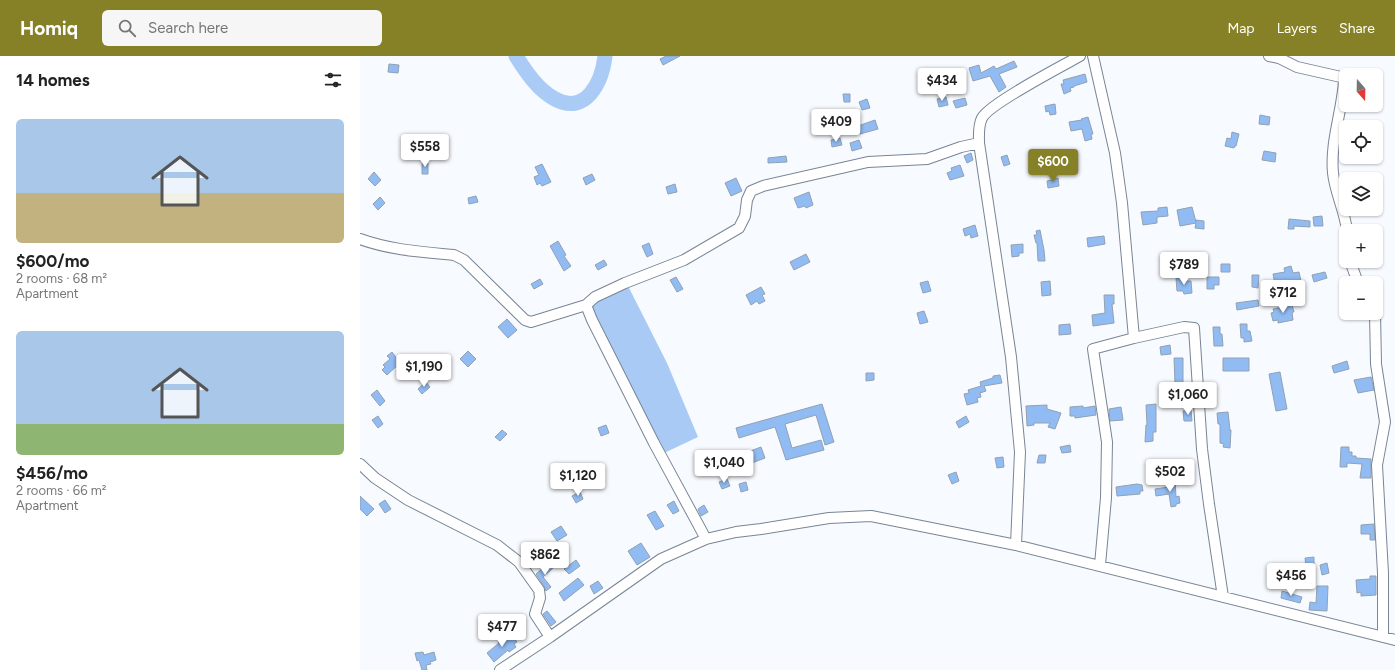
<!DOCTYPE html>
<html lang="en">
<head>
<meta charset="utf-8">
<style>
	:root { --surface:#fff; --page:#f6f6f6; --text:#222; --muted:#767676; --accent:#868027 }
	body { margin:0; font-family:Figtree,sans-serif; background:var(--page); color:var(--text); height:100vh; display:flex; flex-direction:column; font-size:15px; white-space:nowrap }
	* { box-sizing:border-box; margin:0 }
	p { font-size:13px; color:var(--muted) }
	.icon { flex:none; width:22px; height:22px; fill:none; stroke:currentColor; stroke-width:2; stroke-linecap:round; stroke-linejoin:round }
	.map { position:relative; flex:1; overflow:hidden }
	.side { display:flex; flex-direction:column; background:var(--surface); width:360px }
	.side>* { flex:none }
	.needle { width:26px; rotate:160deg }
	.buttons { position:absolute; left:979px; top:12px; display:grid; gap:8px }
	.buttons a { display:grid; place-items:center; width:44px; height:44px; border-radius:6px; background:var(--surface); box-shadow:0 1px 3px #0004; font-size:20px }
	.price { position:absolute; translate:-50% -34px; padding:0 9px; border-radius:4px; background:#fff; color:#222; font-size:13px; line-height:26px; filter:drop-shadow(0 1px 2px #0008) }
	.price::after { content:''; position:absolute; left:50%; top:24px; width:12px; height:9px; margin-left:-6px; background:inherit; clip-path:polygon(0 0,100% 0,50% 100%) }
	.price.on { background:var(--accent); color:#fff }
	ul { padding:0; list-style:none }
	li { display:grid; align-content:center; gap:8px; height:212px; padding:0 16px }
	li span { display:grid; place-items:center; height:124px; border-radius:6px; color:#555 }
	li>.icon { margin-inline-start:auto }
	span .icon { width:72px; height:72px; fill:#fffc; stroke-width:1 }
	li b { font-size:17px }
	h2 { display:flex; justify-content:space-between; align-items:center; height:48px; padding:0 16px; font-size:17px }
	header { display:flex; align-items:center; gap:24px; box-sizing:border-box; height:56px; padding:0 20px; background:var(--accent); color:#fff }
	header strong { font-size:19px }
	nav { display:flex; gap:22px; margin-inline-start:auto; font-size:14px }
	.search { width:280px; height:36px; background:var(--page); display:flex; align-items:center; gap:10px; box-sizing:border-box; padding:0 14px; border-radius:6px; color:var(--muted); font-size:15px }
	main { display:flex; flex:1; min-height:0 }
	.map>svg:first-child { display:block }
	.forest { fill:#a9caf4 }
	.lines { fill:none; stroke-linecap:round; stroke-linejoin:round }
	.river { stroke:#aacbf5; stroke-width:15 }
	.building { fill:#91bcf3; stroke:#92a0b2 }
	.minor-casing { stroke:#788596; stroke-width:12 }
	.minor { stroke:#fff; stroke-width:10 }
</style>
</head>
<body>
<header>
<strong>Homiq</strong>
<div class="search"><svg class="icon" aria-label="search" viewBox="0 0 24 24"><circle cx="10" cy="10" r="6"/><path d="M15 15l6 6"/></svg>Search here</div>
<nav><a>Map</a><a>Layers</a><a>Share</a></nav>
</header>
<main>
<section class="side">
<h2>14 homes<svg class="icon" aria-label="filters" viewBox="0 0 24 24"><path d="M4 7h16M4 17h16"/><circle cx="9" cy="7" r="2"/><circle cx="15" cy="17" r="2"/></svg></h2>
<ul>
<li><span style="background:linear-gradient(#a9c7e8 60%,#c2b280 0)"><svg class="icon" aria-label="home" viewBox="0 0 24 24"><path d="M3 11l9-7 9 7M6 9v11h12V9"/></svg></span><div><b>$600/mo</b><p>2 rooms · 68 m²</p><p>Apartment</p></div></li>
<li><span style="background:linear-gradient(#a9c7e8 75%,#8fb573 0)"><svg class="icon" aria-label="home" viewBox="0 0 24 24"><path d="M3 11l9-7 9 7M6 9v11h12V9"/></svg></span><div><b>$456/mo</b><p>2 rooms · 66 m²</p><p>Apartment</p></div></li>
</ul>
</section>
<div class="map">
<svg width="1035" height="614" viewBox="0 0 1035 614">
	<rect width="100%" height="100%" fill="#f7fafe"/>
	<path class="forest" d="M267,228L307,307L338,381L302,398L227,249Z"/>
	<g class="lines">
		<path class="river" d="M156,0C166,16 178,34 195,43C226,60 242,26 245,0"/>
	</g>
	<path class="building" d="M306,0H320L303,9L300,3Z
		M654,5L657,11L639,18L646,31L639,36L630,20L613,25L609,12L619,9L621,17L634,10L636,13Z
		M29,8L39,9L38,17L28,16Z
		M725,18L727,26L714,30V31L710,32L711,35L704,38L701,28H704L703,24Z
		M483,38H490V46H484Z
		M586,41L588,49L579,51L577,43Z
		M605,42L607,49L596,52L593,45Z
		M507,43L510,52L502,54L499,46Z
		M695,48L696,58L690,59L689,55L686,56L685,50Z
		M900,59L910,61L909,69L899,68Z
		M728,61L733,78H731L732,83L725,85L722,73L711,75L709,66L722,64L721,63Z
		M515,64L518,73L500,78L498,70Z
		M872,76L879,78L876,90H875L874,92L865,90L867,82L871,83Z
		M84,82V92H75L74,83Z
		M480,82L482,89L472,91L471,84Z
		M499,84L502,92L492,95L490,87Z
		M904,95L916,97L915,106L902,104Z
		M611,97L613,104L607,107L604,100Z
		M647,99L650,108L644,110L641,101Z
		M426,100L427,106L408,107V102Z
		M62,107H68V118H62Z
		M182,108L191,126L182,130L180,127L177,129L174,121L179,119L175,111Z
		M600,109L604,120L590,124L587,117L592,115L591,112Z
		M14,116L21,124L15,130L8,123Z
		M232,118L235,124L226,129L223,122Z
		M376,122L382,135L371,140L365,127Z
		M698,122L699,130L688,132L687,125Z
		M315,128L317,136L308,138L306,131Z
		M449,136L453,149L446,152L445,150L438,152L434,142Z
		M116,140L118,146L109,148L108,142Z
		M20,141L25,147L18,154L13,148Z
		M807,151L808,160L797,161V167L783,169L781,156L798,155V152Z
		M832,151L836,166V164L844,165V173L835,172L836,167L820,170L817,154Z
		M962,160L963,170H954L953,161Z
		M929,163L950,165V171L934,170V173H928Z
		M615,169L618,180L611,182L610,178L605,180L603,173Z
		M680,174L684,194L685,205H678L677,187H676L674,179H677L676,175Z
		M744,180L745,188L728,191L727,182Z
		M198,185L206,199L204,200L211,210L204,215L190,190Z
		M289,187L293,198L287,201L282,190Z
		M663,188V197H659V200L652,201L651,189Z
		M446,198L450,206L434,214L430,206Z
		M244,204L247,209L238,214L235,209Z
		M861,208H870V216H861Z
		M931,210L933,217L939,216L941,225L929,229L928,226L915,228L913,218L925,216L924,212Z
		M965,216L967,222L954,226L952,219Z
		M892,219H899L898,232L892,231Z
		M316,221L323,233L317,236L310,224Z
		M847,221H859V229H854V233H847Z
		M816,222H823V225H831L832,237L824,238L823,235H817Z
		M180,223L183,228L174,233L171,228Z
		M568,225L571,235L563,237L560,227Z
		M690,225L691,239L682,240L681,226Z
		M401,231L405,238L402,239L405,245L399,248L397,245L391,249L386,239Z
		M744,239H754V248H752L754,267L733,270L732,259L745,257Z
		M898,244L899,250L877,254L876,247Z
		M932,249L934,256H932L933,264L918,267V264L913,265L911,257L914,256L913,253Z
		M564,255L568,266L560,268L557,257Z
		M147,263L157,274L148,282L138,271Z
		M710,268L711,278L699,279V269Z
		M880,268H887V275H890L892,285L884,286V282H881Z
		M853,271H860V278H862L863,290H854Z
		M810,289L811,298L801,299L800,291Z
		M108,295L116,303L108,311L100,303Z
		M32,296L40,307L27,319L22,314L25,311L23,309L30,303L27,300Z
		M814,302H823V332H819V338H813V327H815Z
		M863,302H889V315H863Z
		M987,305L989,313L974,317L972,310Z
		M920,316L927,353L916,355L909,318Z
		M506,317H514V324L506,325Z
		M640,319L642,327L624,330L626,335L620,337L621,341L617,342L618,346L607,349L604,338L609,337L608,334L621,330L620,326L633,322V320Z
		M1011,321L1014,334L998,337L994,324Z
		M66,326L70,331L62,338L58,333Z
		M17,334L25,345L20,350L11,339Z
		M462,348L474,386L465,389L456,359L425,368L432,392L461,384L464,394L426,404L415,371L379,382L376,372Z
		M796,348V376H793V385L785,386L786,369H787L786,349Z
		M687,349V353L701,357L695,373L688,371L690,367H674V369L667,370L666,350Z
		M723,350V352L735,350L736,359L715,362V360H710V351Z
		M761,351L763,364L750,365L749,353Z
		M831,354L832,365H824L823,355Z
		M868,356L870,374H871L870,392L863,391L864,388L860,387V368H858L857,357Z
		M18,360L23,368L18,372L12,364Z
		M606,360L609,366L599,372L596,366Z
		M246,369L249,377L241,380L238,372Z
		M142,374L147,378L140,385L135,381Z
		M710,389L711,396L702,397L700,391Z
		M401,391L405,402L376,413L372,402Z
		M981,391H989V396H992V400H996V402L1011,403V422H1000L1002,408L987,407V411H980Z
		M679,399H686L685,407H677Z
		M643,401L644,411L637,412L635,402Z
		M596,416L599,425L592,428L588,419Z
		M367,423L370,430L362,433L359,426Z
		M815,424L816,441L819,440L820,447L816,448V450L811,451L809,438L796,440L795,433L809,431V425Z
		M386,426L388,434L381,436L379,428Z
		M777,428L782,429L783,435H780V438L757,440L756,431Z
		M220,436L223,443L216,447L212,440Z
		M0,440L14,453L7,460L0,453Z
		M25,444L31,453L25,457L19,448Z
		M314,445L319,455L313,458L307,449Z
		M344,449L348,456L341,460L338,453Z
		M295,455L304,470L296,474L287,459Z
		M1014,468L1015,484H1010V478H1001V469Z
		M201,470L207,479L197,485L191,476Z
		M281,487L290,501L277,509L268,495Z
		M954,501V510L946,511L945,502Z
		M216,504L220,510L209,518L204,513Z
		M189,507L193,512L183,521L191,531L186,535L184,530L176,518Z
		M967,507L969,517L962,519L960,509Z
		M1010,520H1016V539L1001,540V536L997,537L996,524L1010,523Z
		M218,522L224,529L204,545L199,537Z
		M238,525L243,532L234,538L230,530Z
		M957,530H968L967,555L949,554L950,546L956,547Z
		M922,535L942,541L940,547L921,542Z
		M187,555L196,566L191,570L183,558Z
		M149,579L151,582L153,581L157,586L154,588L156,591L149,596L148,594L134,606L127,597L139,587L138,586Z
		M63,596L64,599L74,596L76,604L70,606L71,608L66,609L67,614H62L59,604L57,605L55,597Z"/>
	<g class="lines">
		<g class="minor-casing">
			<path id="minor" d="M733,0L755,97L762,147L774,282L824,271L834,272L842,393L849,448L863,541
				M909,0L919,2L937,11L981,21L984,25C982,56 970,86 973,117C975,137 985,155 987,175
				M0,183C30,194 62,196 94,199L104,204L165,264L171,266L226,249
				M990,205L998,227
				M1015,257L1016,308L1025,366L1017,409L1023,517V580
				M0,408L15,422L48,444L137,489L159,506L179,534L180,542L175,558L190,581
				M346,483L294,387L232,264L226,249L235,241L265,227L324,204L379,172L385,160L387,144L391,135L403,130L508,106L567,103L601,91L619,87
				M656,489L660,396L651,301L619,87C619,78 618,70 622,62C629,48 702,10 720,0
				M740,509L746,442L747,386L733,293L774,282
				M140,614L190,581L301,503L346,483L376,476L401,473L469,462L511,460L656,489L1035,584"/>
		</g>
		<use href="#minor" class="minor"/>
	</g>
</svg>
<div class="buttons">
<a><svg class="needle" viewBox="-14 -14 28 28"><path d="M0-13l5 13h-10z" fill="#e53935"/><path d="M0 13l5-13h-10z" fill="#767676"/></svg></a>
<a><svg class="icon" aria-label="locate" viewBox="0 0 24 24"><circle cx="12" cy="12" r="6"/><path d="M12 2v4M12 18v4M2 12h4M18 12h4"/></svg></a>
<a><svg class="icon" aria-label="layers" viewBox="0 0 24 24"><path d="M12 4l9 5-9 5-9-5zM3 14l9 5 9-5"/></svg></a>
<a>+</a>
<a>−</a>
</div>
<b class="price" style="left:582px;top:46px">$434</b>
<b class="price" style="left:476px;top:87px">$409</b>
<b class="price" style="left:65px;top:112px">$558</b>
<b class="price on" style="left:693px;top:127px">$600</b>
<b class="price" style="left:824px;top:230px">$789</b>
<b class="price" style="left:923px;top:258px">$712</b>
<b class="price" style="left:64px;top:332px">$1,190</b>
<b class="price" style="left:828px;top:360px">$1,060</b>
<b class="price" style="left:364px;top:428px">$1,040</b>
<b class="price" style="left:810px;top:437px">$502</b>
<b class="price" style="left:218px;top:441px">$1,120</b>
<b class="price" style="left:185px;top:520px">$862</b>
<b class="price" style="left:931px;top:541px">$456</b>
<b class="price" style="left:142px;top:592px">$477</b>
</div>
</main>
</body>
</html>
